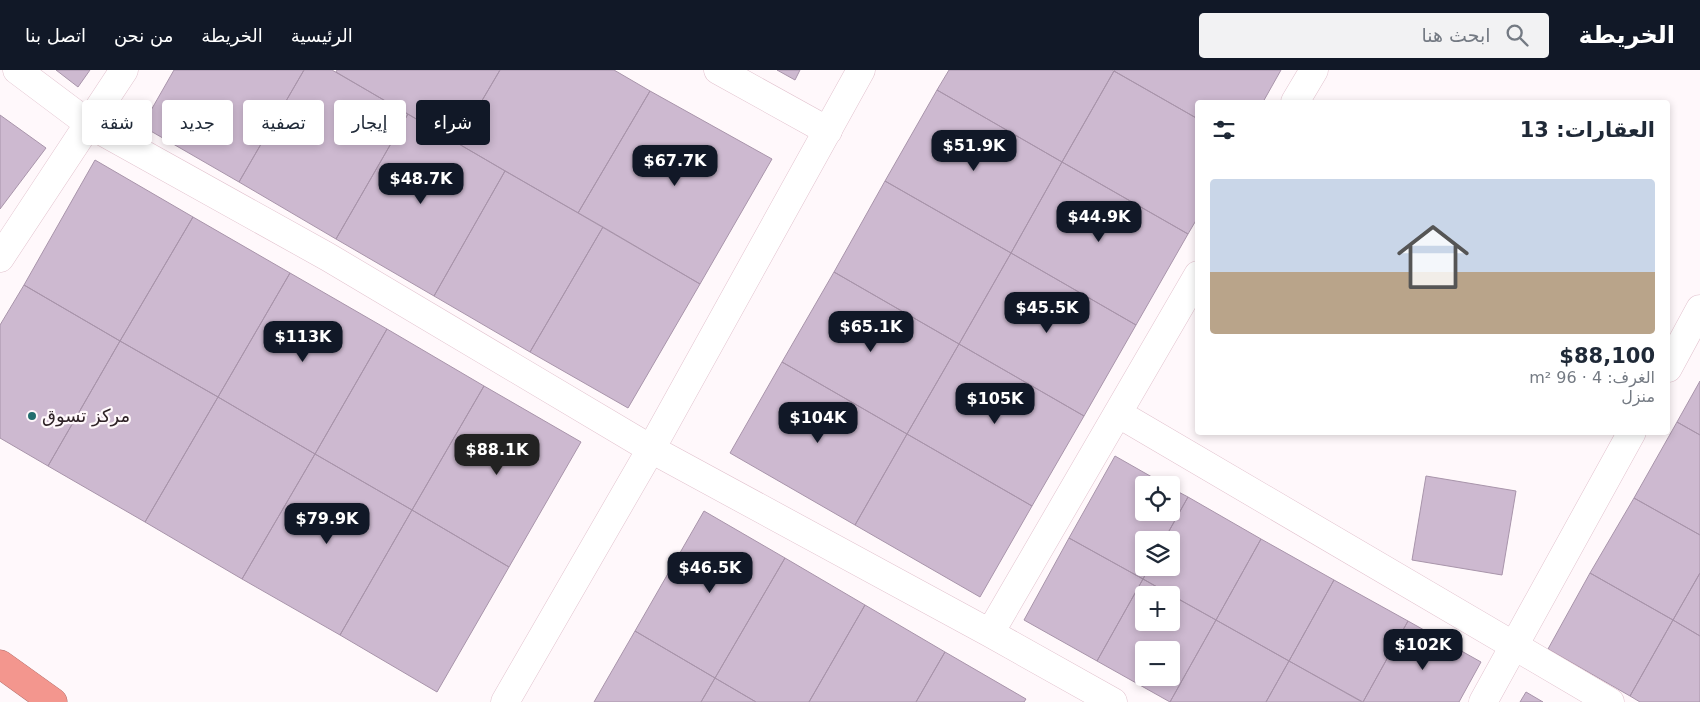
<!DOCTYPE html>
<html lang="ar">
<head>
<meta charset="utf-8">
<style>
	:root { --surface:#fff; --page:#f2f2f3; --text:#1f2937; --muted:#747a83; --accent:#111827 }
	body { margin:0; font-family:"DejaVu Sans",Vazirmatn,sans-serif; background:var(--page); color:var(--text); direction:rtl; height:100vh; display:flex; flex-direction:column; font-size:19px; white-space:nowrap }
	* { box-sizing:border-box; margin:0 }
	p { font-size:16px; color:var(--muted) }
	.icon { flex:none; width:28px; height:28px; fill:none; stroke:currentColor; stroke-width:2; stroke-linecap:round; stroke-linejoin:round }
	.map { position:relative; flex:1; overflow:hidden; direction:ltr }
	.details { position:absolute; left:1195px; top:30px; width:475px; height:335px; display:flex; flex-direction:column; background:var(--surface); border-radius:5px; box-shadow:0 2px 8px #0003; direction:rtl }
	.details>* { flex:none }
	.banner { position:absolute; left:15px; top:30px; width:475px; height:45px; direction:rtl; display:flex; gap:10px }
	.buttons { position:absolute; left:1135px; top:406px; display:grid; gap:10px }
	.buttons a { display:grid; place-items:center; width:45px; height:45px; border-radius:5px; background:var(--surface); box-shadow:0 2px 8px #0003; font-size:25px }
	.price { position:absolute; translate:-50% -42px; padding:0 11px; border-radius:10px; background:var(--accent); color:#fff; font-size:16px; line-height:32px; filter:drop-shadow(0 1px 2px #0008) }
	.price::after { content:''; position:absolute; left:50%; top:30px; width:15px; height:11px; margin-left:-8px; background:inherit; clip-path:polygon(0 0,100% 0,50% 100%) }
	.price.on { background:#222; color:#fff }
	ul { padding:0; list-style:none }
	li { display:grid; align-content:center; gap:10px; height:265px; padding:0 15px }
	li span { display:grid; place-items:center; height:155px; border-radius:5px; color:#555 }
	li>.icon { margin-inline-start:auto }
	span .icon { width:90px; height:90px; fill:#fffc; stroke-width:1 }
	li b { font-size:21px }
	h2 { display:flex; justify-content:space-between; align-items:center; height:60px; padding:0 15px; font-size:21px }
	.tag { padding:0 18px; border-radius:5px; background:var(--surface); box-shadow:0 2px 8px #0003; font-size:18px; line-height:45px }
	.tag.on { background:var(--accent); color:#fff }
	header { display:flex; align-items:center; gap:30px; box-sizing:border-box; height:70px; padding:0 25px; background:var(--accent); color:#fff }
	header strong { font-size:24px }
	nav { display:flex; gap:28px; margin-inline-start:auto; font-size:18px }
	.search { width:350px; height:45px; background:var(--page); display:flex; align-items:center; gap:12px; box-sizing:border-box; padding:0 18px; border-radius:5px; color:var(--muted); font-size:19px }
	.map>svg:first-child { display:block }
	.building { fill:#cdb9d0; stroke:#a894aa; fill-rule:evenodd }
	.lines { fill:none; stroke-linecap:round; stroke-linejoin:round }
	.street-casing { stroke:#e2c2ce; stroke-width:29 }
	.secondary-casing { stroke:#e2c2ce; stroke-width:29 }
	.highway-casing { stroke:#ae6e6a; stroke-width:29 }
	.street { stroke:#fff; stroke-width:28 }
	.secondary { stroke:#fff; stroke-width:28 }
	.highway { stroke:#f3968e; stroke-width:28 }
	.poi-dot { fill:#226e6f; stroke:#fff8fb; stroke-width:2 }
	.labels { text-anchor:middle; stroke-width:4.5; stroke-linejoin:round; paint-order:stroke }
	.poi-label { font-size:18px; fill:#2f2327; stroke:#fff8fb; text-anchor:start }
</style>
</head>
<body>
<header>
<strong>الخريطة</strong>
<div class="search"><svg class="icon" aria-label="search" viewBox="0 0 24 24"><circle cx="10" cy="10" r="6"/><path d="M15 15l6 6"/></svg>ابحث هنا</div>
<nav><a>الرئيسية</a><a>الخريطة</a><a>من نحن</a><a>اتصل بنا</a></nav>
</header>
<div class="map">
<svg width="1700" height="632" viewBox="0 0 1700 632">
	<rect width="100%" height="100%" fill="#fff8fb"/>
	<path class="building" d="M56,0H90L78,17Z
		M174,0H304L239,112L142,56Z
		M304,0H332L408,44L336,169L239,112Z
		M337,0H500L457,73L336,2Z
		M500,0H614L650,21L578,143L457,73Z
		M777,0H800L795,10Z
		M949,0H1112L1114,1L1062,92L937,20Z
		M1115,0H1281L1263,32H1198V49L1114,1Z
		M1114,1L1198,49V147L1188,164L1062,92Z
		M937,20L1062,92L1011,183L885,111Z
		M650,21L772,89L700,214L578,143Z
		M408,44L505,101L434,226L336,169Z
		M0,45L46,78L0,139Z
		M95,90L193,147L120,271L24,215Z
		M1062,92L1188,164L1136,255L1011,183Z
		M505,101L603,157L530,282L434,226Z
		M885,111L1011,183L959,274L834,202Z
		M193,147L290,203L218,327L120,271Z
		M603,157L700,214L628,338L530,282Z
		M1011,183L1136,255L1084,346L959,274Z
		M834,202L959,274L907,364L782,292Z
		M290,203L387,259L315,384L218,327Z
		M24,215L120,271L48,396L0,368V255Z
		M387,259L484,316L412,440L315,384Z
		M120,271L218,327L145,452L48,396Z
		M959,274L1084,346L1032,436L907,364Z
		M782,292L907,364L855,455L730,383Z
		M1700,311V365L1677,352Z
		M484,316L581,372L509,497L412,440Z
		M218,327L315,384L242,509L145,452Z
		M1677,352L1700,365V465L1634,428Z
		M907,364L1032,436L980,527L855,455Z
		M315,384L412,440L340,565L242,509Z
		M1115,386L1166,415H1144V442H1171V418L1188,427L1164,470H1144V498H1149L1143,509L1069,468Z
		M1426,406L1516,421L1502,505L1412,490Z
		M1188,427L1261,469L1216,550L1143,509L1149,498H1171V470H1164Z
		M1634,428L1700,465V503L1673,550L1590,503Z
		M412,440L509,497L437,622L340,565Z
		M704,441L785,488L715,608L635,561Z
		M1069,468L1143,509L1097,591L1024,550Z
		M1261,469L1334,510L1289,591L1216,550Z
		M785,488L865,535L809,632H756L715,608Z
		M1590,503L1673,550L1630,626L1548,579Z
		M1700,503V566L1673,550Z
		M1143,509L1171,525H1144V552H1171V525L1216,550L1170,632L1097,591ZM1144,580H1171V608H1144Z
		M1334,510L1408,551L1363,632L1289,591Z
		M865,535L945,582L916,632H809Z
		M1216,550L1289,591L1266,632H1170Z
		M1673,550L1700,566V632H1640L1630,626Z
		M1408,551L1481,592L1459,632H1363Z
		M635,561L715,608L701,632H594Z
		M945,582L1026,629L1024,632H916Z
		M1289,591L1362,632H1266Z
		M715,608L756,632H701Z
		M1526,622L1543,632H1520Z"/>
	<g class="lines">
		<g class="street-casing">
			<path id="street" d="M17,0L89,54L328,187L651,379L990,563L1113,632
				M718,0L828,61
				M1295,32L1314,0
				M0,188L124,0
				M1668,298L1700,239
				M1119,344L1610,632
				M990,563L1198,205
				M1483,632L1632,362"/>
		</g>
		<g class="secondary-casing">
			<path id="secondary" d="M505,632L651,379L861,0"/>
		</g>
		<g class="highway-casing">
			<path id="highway" d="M0,594L53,632"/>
		</g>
		<use href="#street" class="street"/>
		<use href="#secondary" class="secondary"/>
		<use href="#highway" class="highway"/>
	</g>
	<circle class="poi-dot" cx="32" cy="346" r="5"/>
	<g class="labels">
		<g class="poi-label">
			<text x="42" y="352">مركز تسوق</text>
		</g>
	</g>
</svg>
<div class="buttons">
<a><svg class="icon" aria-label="locate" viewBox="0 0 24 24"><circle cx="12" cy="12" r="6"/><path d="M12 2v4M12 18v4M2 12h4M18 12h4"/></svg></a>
<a><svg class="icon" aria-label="layers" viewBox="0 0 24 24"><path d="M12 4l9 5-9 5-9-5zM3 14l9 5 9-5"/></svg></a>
<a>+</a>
<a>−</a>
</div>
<b class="price" style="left:974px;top:102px">$51.9K</b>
<b class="price" style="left:675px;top:117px">$67.7K</b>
<b class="price" style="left:421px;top:135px">$48.7K</b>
<b class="price" style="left:1099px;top:173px">$44.9K</b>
<b class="price" style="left:1047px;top:264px">$45.5K</b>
<b class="price" style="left:871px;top:283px">$65.1K</b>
<b class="price" style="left:303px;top:293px">$113K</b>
<b class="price" style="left:995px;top:355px">$105K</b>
<b class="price" style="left:818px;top:374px">$104K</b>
<b class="price on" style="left:497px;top:406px">$88.1K</b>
<b class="price" style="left:327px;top:475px">$79.9K</b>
<b class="price" style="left:710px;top:524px">$46.5K</b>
<b class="price" style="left:1423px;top:601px">$102K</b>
<div class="banner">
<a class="tag on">شراء</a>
<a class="tag">إيجار</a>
<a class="tag">تصفية</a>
<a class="tag">جديد</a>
<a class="tag">شقة</a>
</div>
<section class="details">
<h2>العقارات: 13<svg class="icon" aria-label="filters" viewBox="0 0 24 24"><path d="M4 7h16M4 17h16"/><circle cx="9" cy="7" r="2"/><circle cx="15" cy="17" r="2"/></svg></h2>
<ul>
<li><span style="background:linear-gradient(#c9d6e8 60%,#b9a48a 0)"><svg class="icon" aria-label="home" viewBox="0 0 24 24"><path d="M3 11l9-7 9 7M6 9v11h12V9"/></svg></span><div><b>$88,100</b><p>الغرف: 4 · 96 m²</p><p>منزل</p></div></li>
</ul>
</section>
</div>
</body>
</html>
